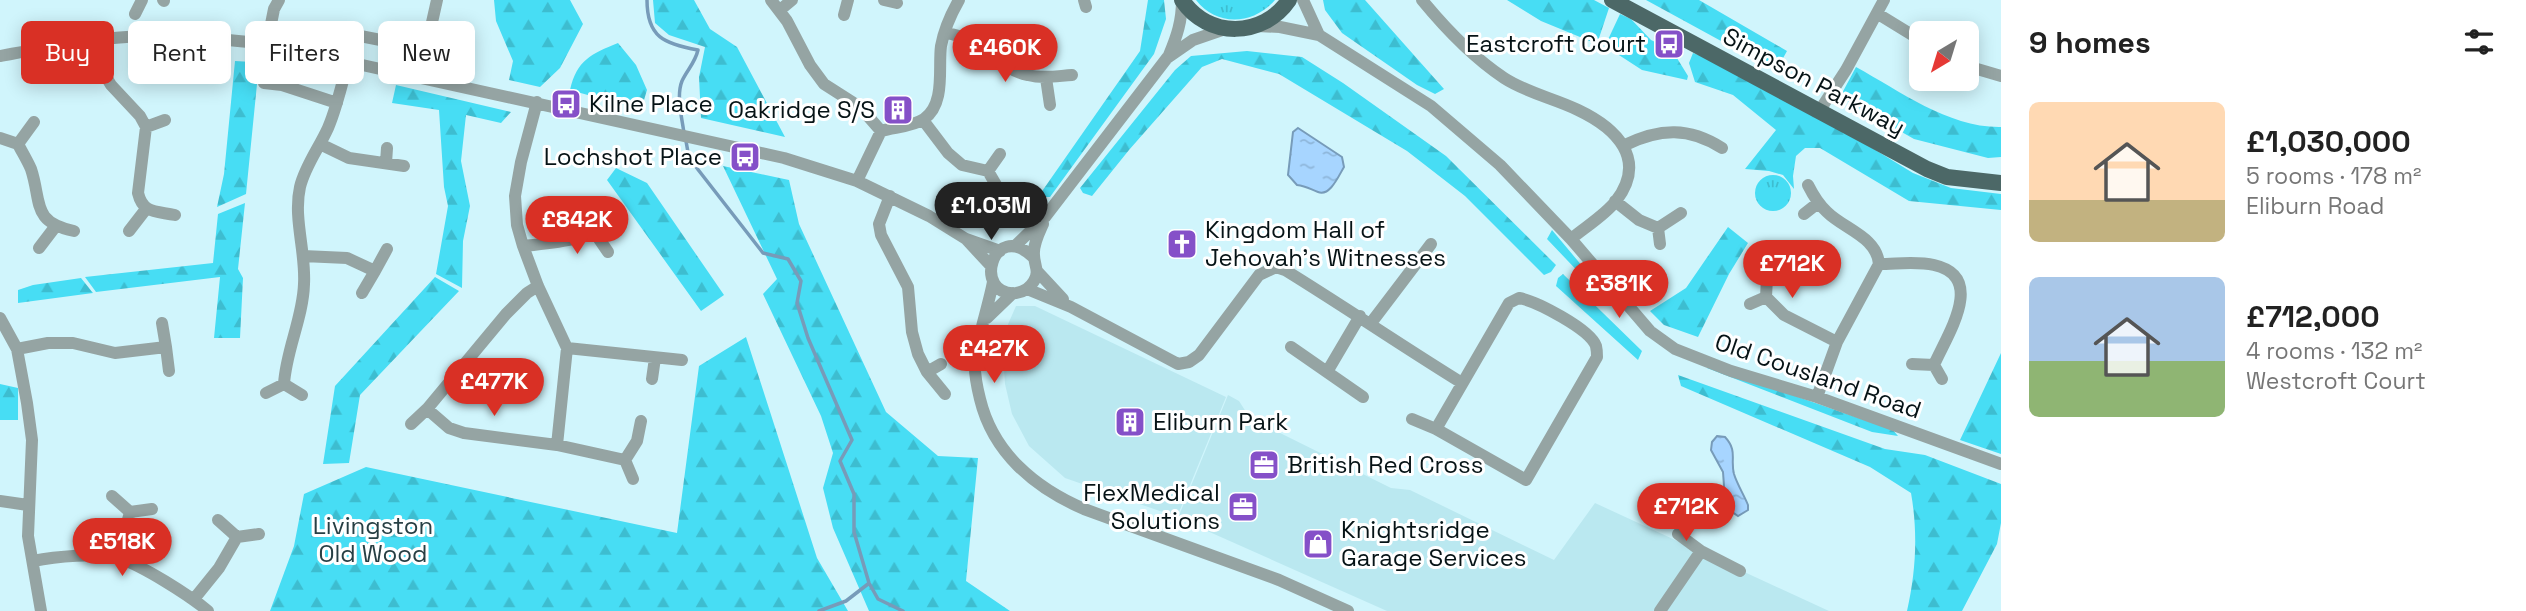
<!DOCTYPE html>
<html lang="en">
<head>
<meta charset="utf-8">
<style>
	:root { --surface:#fff; --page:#f6f6f6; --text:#222; --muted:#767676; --accent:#d93025 }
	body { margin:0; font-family:"Space Grotesk",sans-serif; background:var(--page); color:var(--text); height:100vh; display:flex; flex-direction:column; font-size:26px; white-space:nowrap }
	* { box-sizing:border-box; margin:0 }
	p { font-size:23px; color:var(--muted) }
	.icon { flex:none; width:38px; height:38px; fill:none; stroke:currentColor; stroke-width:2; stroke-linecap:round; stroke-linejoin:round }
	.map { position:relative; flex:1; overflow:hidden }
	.panel { display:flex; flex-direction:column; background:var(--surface); width:525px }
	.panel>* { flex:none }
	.guide { position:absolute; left:21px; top:21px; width:665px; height:63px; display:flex; gap:14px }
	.needle { width:46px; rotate:218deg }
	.buttons { position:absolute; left:1909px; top:21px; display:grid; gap:14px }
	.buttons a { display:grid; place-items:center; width:70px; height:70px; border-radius:10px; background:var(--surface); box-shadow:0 4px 18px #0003; font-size:35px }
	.price { position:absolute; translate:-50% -60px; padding:0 16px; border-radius:24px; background:var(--accent); color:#fff; font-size:23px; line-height:46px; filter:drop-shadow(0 2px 4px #0008) }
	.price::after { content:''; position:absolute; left:50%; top:42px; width:21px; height:16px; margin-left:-10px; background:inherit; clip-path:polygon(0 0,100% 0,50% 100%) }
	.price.selected { background:#222; color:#fff }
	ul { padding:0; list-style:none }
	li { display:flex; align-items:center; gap:21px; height:175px; padding:0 28px }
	li span { display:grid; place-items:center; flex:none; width:196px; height:140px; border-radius:10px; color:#555 }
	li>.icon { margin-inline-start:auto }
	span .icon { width:84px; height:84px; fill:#fffc; stroke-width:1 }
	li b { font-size:30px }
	h2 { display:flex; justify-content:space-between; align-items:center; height:84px; padding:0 28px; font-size:30px }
	.tag { padding:0 24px; border-radius:10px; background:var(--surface); box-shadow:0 4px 18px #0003; font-size:24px; line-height:63px }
	.tag.selected { background:var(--accent); color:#fff }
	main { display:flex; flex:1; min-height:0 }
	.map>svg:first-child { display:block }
	.built { fill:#bae8f0 }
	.grass { fill:url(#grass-tufts) }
	.forest { fill:url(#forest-firs) }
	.water { fill:url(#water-ripples); stroke:#779bb9; stroke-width:2 }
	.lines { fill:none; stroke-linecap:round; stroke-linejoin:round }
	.stream { stroke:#779bb9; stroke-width:3.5 }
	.minor { stroke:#95a4a3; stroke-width:12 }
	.major { stroke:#4c6867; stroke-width:16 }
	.labels { text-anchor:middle; stroke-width:6; stroke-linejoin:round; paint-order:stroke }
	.poi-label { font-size:24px; fill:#061316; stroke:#fff; text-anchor:start }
	.street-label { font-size:24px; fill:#061316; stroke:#fff }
	.park-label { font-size:24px; fill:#273f44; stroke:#fff }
</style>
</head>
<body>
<main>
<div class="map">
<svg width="2001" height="611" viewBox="0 0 2001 611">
	<defs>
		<pattern id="grass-tufts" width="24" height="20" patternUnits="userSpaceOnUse" patternTransform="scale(1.75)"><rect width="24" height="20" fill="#47ddf4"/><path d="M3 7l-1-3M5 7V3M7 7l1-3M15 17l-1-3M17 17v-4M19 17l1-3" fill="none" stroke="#3dbdd0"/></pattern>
		<pattern id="forest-firs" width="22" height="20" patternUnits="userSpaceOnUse" patternTransform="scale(1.75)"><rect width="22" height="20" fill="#47ddf4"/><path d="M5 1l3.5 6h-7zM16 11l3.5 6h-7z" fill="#3dbdd0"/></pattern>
		<pattern id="water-ripples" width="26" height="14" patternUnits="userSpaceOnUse" patternTransform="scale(1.75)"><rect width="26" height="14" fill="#a7d5ff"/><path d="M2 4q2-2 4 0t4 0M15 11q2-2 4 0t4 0" fill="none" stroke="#8eb6da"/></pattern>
	</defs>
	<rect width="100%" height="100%" fill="#d0f5fc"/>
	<path class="built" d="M1016,306H1035L1226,397L1177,517L1065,478L1029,446L1012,414L1005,384L1002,338Z
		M1228,395L1239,401L1250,418L1391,488L1410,490L1554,560L1595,503L1829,611H1387L1178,518Z"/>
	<path class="grass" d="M1196,0H1275C1253,25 1217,27 1196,0Z
		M1755 193a18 18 0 1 1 36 0a18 18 0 1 1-36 0Z"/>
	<path class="forest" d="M494,0H570L583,24L560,68L540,87L509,80L513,61L496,21Z
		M653,0H694L710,29L737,47L785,137L701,118L699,77L705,47L669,35L655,23Z
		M1148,0H1164L1166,19L1154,54L1050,197H1038L1140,51Z
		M1323,0H1365L1444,89L1435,94L1417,85L1342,33L1325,10Z
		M1507,0H1594L1609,8L1597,44L1541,21Z
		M1646,0H1699L1787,51L1776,71Z
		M1620,14L1631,19L1651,40L1672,50L1688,76L1687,80L1642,70L1605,46Z
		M618,43L636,65L647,90L641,110L570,90C577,60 591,54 618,43Z
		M1247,51L1302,57L1343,83L1446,156L1556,265L1551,272L1544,275L1465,196L1407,151L1279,74L1222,59L1202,67L1129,150L1092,196L1083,193L1080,188L1175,70L1191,56Z
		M1693,53L1718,62L1828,121L1913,173L1951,188L2001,194V210L1909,201L1820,148H1805L1796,156L1793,176L1794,189L1783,175L1769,171L1745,169L1776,130L1733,95L1695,82L1689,63Z
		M263,57L278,60L275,74H258L246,194L217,207L224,174L235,61L252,62V67L261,68Z
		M1856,67C1900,91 1949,128 2001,127V157L1988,158L1914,139L1840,97Z
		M396,85L511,112L501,123L466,115L461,161L470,206L463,241L462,288L436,274L448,206L444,187L439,110L392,103Z
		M723,166L789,180L799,224L886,412L938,456L978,458L966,581L1010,611H869L833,528L823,488L833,453L821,416L763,294L777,279Z
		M616,168L647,183L724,295L701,311L607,180Z
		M245,203L238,269L243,278L240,338H214L220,277L96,292L85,277L213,263L218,214Z
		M1728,227L1748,243L1729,274L1698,337L1664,325L1650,311L1686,288Z
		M1552,230L1588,273L1586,280L1547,239Z
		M1563,274L1642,351L1638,360L1556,286L1558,278Z
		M435,277L459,291L360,395L349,463L323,464L335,386Z
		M81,278L93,293L18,303V290L33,285Z
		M746,337L817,558L848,611H270L294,546L304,494L366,467L677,533L699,366Z
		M2001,353V454L1960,440Z
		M1709,366L1893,430L1898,436L1872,432L1707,368Z
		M1678,375L1885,449L1925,455L2001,484V523L1997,544L1962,611H1907C1916,571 1918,533 1911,493L1870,467L1681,386Z
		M0,384L18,388V420H0Z"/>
	<path class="water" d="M1298,128L1342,157L1344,167C1339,175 1330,197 1318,192C1310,189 1306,186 1297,185L1288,175L1293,132Z
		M1717,436L1725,437C1738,451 1730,459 1734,474C1737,484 1744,495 1748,505V510L1738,516L1728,509L1725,500L1723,472L1711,450L1712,442Z"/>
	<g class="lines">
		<path class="stream" d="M647,0C647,37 664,44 698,50C695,63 687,70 682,81C676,96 682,118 684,133
			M686,141L689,158L763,253L788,259L801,281L797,303L808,338L852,440L840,461L854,494V532L869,583L878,599L903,611
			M819,611L846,601L868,584"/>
		<path class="minor" d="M163,0L164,1
			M437,0L426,49L445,54
			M771,0L787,21L810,65L824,84L860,107L881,131
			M884,0L897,3
			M1084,0L1086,7
			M1303,0L1319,35
			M1422,0C1445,28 1474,58 1504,78C1527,93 1553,98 1578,110C1616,128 1648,159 1616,201C1604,216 1585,227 1571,239
			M780,10L792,0
			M135,14L142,0
			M1878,14L1922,41
			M844,15L848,0
			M1257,26L1280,27L1319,35L1431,106L1500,165L1571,239L1650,331L1675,349L1731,371L1817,397L2001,464
			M335,31L426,49
			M945,33C978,36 997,69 1028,75C1043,79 1057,76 1072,75
			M99,39L105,75L111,85L140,116L146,127L138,193C143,214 156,211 175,215
			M267,44L274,9L279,0
			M1169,55C1177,36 1182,21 1182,0
			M0,56C49,47 99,37 149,36C188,35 228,40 267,44L784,158L857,181L929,216L966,239L1000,251
			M1967,66L2001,76
			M1046,78L1050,105
			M264,83L282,85L337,103
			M282,85L285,70
			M537,102L521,162L515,196L517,225L523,246L538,286L567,348L557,445L625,460L637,441L641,421
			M1820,110L1846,70L1884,0
			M923,120L948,153L962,165L988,171L1000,154
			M146,127L165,120
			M0,138L18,144C22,152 27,160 31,169C42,202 31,222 74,231
			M18,144L34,122
			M320,144L349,158L404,166
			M1625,145C1660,128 1689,127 1722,148
			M386,163L387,148
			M988,171L999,190
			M857,181L881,131C894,127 912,127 924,119C946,104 938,67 941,46C944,30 951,14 959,0
			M1808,185C1813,195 1818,204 1827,212C1844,229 1877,237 1879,264
			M890,196L879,224L881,235L908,287L912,332L918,354L927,372L945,394
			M1615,201L1639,220L1658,228L1681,213
			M1804,214L1818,203
			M1658,228L1660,244
			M129,231L146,209
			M595,233L608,252
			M966,239L991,266
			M523,246C561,242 582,242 615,219
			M1015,246L1045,217L1167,58L1193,40L1225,29
			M39,248L55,227
			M303,256L347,258L375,271L387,249
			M1033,257C992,218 972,297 1016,293C1024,292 1030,288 1034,281C1040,271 1034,265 1034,255C1033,244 1039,233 1043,224
			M1037,271L1063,299
			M993,282C988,308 978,335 975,361C974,374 977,387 980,399C993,453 1035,488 1084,509L1279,580L1348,611
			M538,286L527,293L506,314L427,409L449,428L464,433L557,445
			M1027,289L1071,307L1178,364L1189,362L1199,355L1259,275L1276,267L1285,270C1345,307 1402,346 1462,383
			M362,293L375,271
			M1766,297L1767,278
			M1519,298C1536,301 1590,329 1596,346C1597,350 1597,354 1597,357L1526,480L1436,429L1509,303Z
			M1750,304L1766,297L1784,315L1837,342
			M0,318L17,349L27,403L32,440L28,536L41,611
			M987,318L1013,293
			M1371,323L1431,244
			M166,347L169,371
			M1291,347L1363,397
			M567,348L682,360
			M17,349L48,343H73L115,353L166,347L162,323
			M1934,365L1942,379
			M927,372L941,364
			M1327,372L1360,316
			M652,379L655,358
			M266,393L284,384
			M302,395L284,384C286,350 303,318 304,284C306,252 293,218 300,187C305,166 319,148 328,128C337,107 342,84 348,61
			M1817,397L1837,342L1879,264C1897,264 1917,261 1934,265C1987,277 1947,335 1934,365L1912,364
			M1412,419L1436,429
			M411,424L427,409
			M625,460L633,479
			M112,496L130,512L118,558
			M0,501L28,505
			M130,512L152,509
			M1678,534L1701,551
			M237,537L259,534
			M33,561C53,557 100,552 119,558C143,566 189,595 208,611
			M194,599L219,568L237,537L218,520
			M1660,611L1701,551L1740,571"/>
		<path class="major" d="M1182,0C1208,39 1263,38 1289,0
			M1612,0L1927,169L1947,177L2001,183"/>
	</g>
	<defs>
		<g id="bus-square" transform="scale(1.575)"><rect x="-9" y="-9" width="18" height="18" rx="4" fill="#8550c8" stroke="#fff"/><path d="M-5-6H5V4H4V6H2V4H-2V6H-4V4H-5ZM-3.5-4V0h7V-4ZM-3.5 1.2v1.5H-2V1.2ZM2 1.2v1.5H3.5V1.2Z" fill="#fff"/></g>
		<g id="building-square" transform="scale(1.575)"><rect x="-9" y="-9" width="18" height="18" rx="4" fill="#8550c8" stroke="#fff"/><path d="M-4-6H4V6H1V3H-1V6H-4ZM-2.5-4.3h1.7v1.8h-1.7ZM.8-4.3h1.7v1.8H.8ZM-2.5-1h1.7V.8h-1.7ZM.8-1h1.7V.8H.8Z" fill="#fff"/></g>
		<g id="church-square" transform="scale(1.575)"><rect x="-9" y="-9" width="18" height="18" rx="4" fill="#8550c8" stroke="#fff"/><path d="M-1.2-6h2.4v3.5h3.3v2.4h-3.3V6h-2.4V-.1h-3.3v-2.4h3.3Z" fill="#fff"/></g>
		<g id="office-square" transform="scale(1.575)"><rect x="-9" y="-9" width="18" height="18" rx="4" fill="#8550c8" stroke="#fff"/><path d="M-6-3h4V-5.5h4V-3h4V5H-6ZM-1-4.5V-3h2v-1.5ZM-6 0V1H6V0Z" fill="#fff"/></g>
		<g id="shop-square" transform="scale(1.575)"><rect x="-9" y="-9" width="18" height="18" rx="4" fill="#8550c8" stroke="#fff"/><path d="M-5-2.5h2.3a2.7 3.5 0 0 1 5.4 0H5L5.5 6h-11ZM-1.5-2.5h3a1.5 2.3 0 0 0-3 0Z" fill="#fff"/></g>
	</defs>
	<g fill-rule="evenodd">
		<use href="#bus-square" x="1669" y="44"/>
		<use href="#bus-square" x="566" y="104"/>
		<use href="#building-square" x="898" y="110"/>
		<use href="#bus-square" x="745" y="157"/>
		<use href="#church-square" x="1182" y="244"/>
		<use href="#building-square" x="1130" y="422"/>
		<use href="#office-square" x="1264" y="465"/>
		<use href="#office-square" x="1243" y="507"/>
		<use href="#shop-square" x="1318" y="544"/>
	</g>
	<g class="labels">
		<g class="poi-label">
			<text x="1646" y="52" text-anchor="end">Eastcroft Court</text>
			<text x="589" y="112">Kilne Place</text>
			<text x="875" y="118" text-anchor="end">Oakridge S/S</text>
			<text x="722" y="165" text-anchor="end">Lochshot Place</text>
			<text x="1205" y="238">Kingdom Hall of<tspan x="1205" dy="28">Jehovah's Witnesses</tspan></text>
			<text x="1153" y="430">Eliburn Park</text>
			<text x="1287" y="473">British Red Cross</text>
			<text x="1220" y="501" text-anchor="end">FlexMedical<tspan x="1220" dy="28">Solutions</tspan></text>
			<text x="1341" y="538">Knightsridge<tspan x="1341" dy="28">Garage Services</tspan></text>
		</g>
		<g class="street-label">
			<text transform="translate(1814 82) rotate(28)" y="8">Simpson Parkway</text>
			<text transform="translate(1818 376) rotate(19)" y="8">Old Cousland Road</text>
		</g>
		<g class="park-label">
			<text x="373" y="534">Livingston<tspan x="373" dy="28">Old Wood</tspan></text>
		</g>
	</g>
</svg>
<div class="buttons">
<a><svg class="needle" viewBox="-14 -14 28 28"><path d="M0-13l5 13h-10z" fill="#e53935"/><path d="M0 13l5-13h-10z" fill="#767676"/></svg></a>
</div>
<b class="price" style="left:1005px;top:84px">£460K</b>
<b class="price selected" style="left:991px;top:242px">£1.03M</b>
<b class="price" style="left:577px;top:256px">£842K</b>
<b class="price" style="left:1792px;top:300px">£712K</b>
<b class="price" style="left:1619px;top:320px">£381K</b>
<b class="price" style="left:994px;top:385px">£427K</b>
<b class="price" style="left:494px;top:418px">£477K</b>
<b class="price" style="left:1686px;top:543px">£712K</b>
<b class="price" style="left:122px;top:578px">£518K</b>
<div class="guide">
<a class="tag selected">Buy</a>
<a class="tag">Rent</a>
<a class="tag">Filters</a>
<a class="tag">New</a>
</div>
</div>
<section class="panel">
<h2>9 homes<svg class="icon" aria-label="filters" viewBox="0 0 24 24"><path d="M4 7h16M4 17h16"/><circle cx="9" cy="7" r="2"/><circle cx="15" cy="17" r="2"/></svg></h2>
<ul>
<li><span style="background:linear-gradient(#ffd9b3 70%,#c2b280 0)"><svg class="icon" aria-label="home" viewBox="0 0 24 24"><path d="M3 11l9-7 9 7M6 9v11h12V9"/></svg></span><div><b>£1,030,000</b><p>5 rooms · 178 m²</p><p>Eliburn Road</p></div></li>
<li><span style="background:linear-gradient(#a9c7e8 60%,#8fb573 0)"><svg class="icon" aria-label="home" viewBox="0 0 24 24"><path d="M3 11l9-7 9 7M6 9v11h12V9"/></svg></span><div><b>£712,000</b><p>4 rooms · 132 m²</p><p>Westcroft Court</p></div></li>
</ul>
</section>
</main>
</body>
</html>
